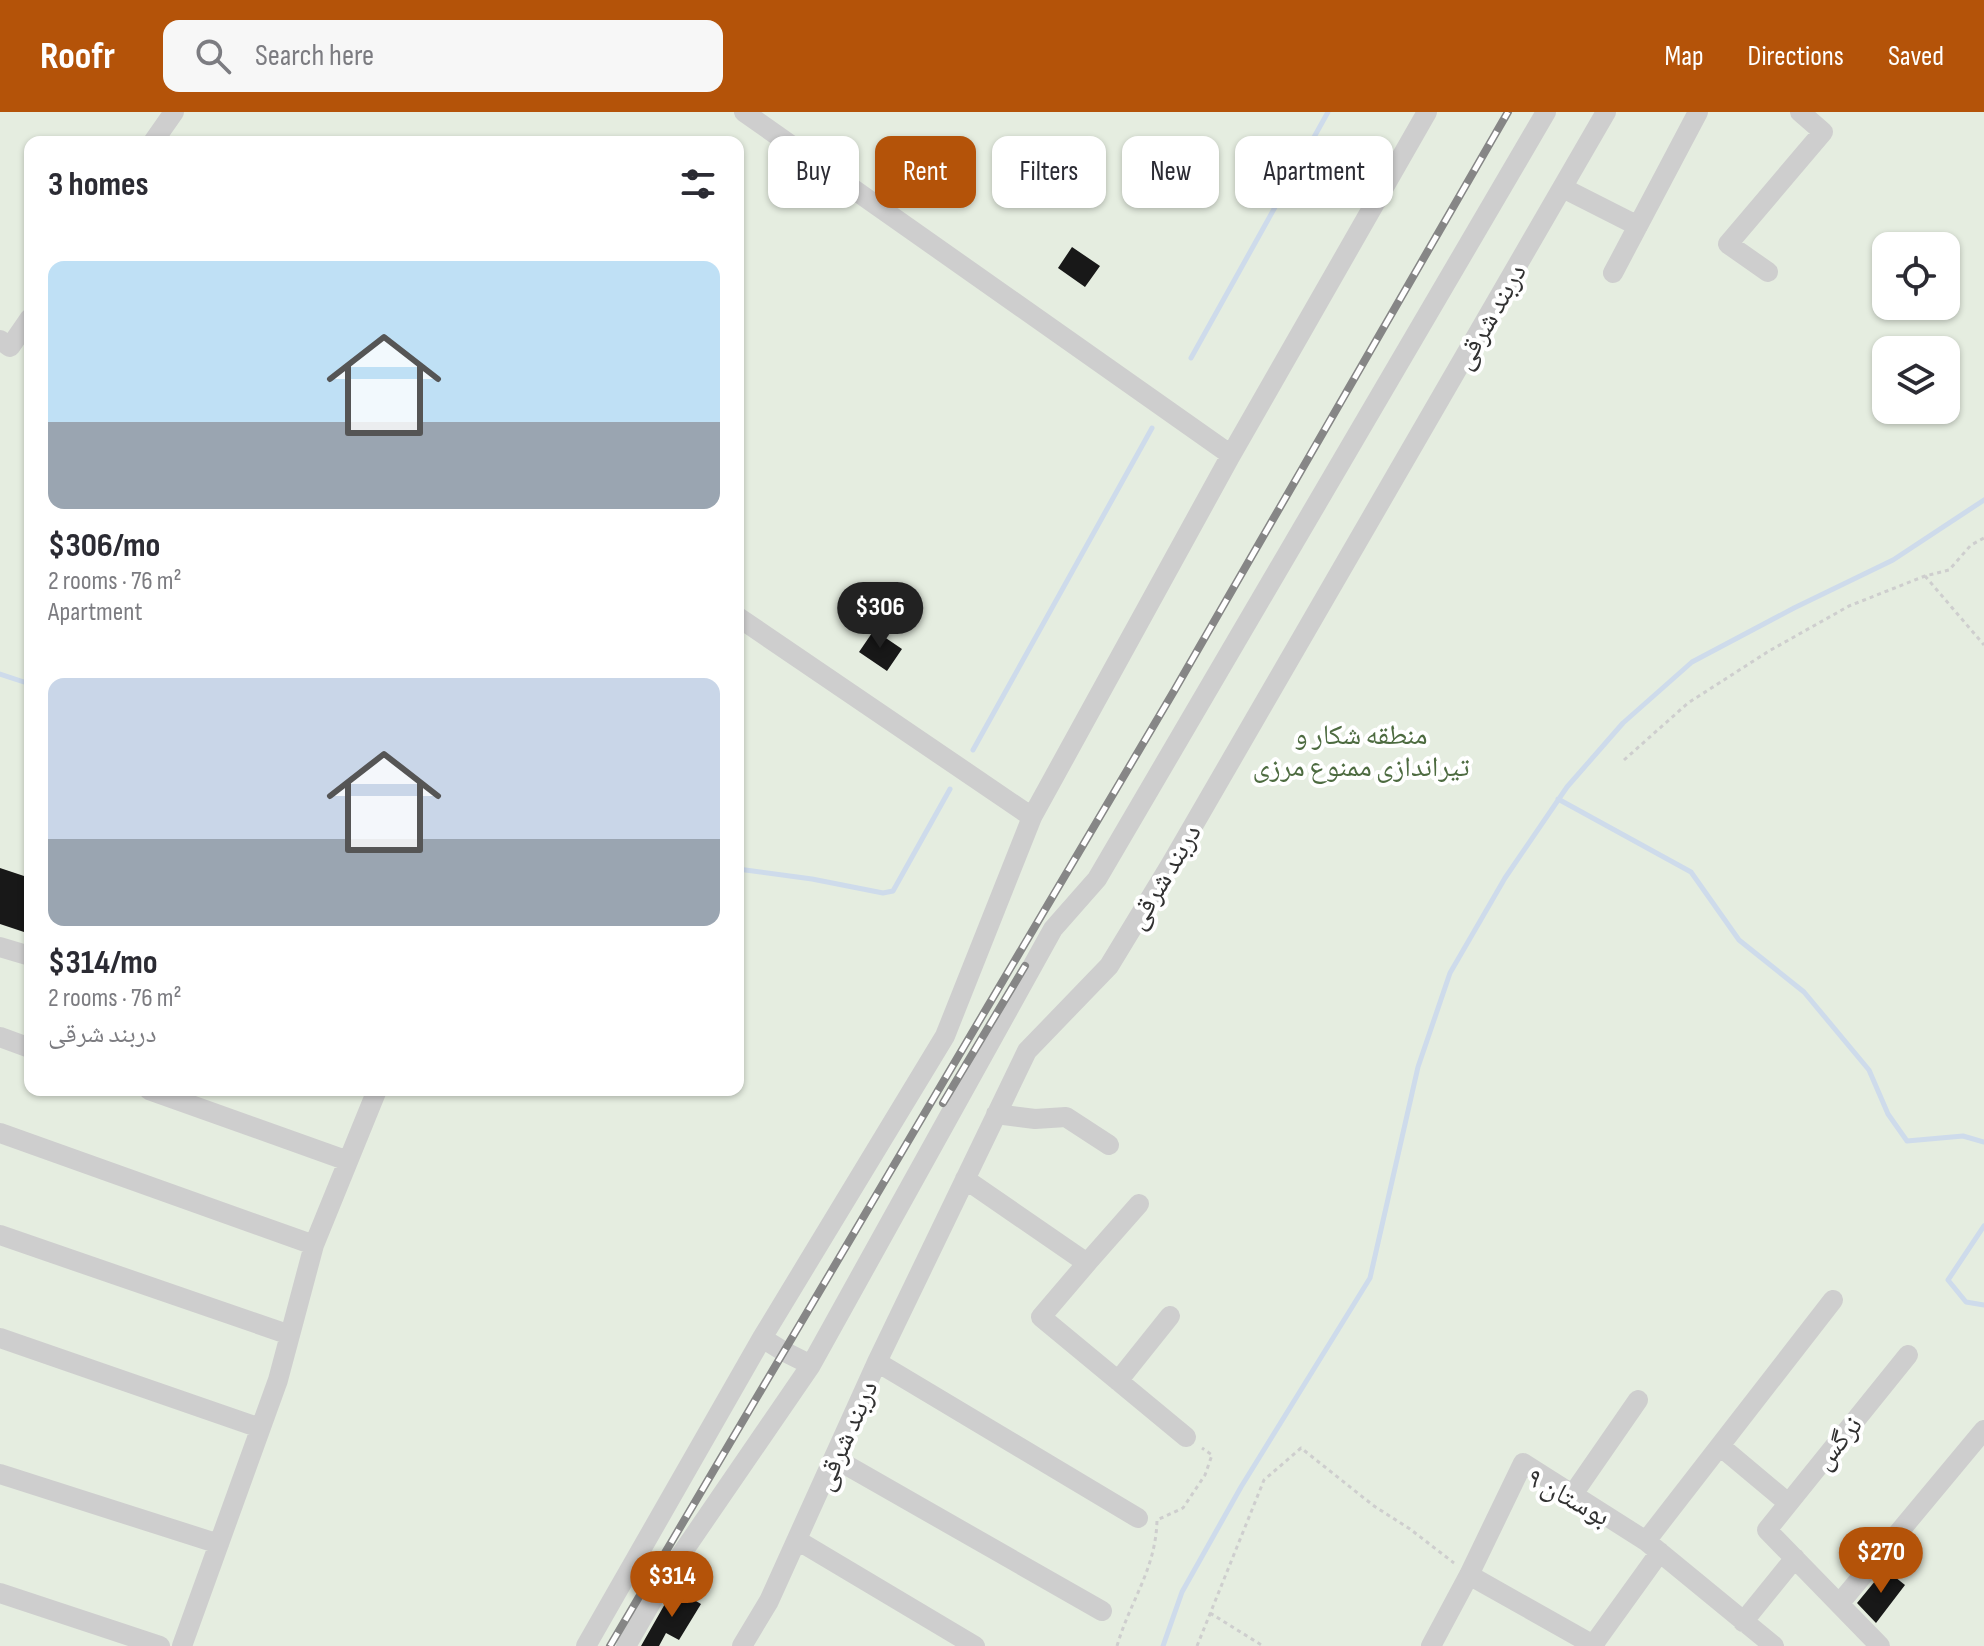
<!DOCTYPE html>
<html lang="en">
<head>
<meta charset="utf-8">
<style>
	:root { --surface:#fff; --page:#f7f7f7; --text:#2b2b33; --muted:#7c7c81; --accent:#b45309 }
	body { margin:0; font-family:"Sofia Sans Condensed","Noto Naskh Arabic",sans-serif; background:var(--page); color:var(--text); height:100vh; display:flex; flex-direction:column; font-size:30px; white-space:nowrap }
	* { box-sizing:border-box; margin:0 }
	p { font-size:26px; color:var(--muted) }
	.icon { flex:none; width:44px; height:44px; fill:none; stroke:currentColor; stroke-width:2; stroke-linecap:round; stroke-linejoin:round }
	.map { position:relative; flex:1; overflow:hidden }
	.sheet { position:absolute; left:24px; top:24px; width:720px; height:960px; display:flex; flex-direction:column; background:var(--surface); border-radius:16px; box-shadow:0 2px 6px #0004 }
	.sheet>* { flex:none }
	.guide { position:absolute; left:768px; top:24px; width:760px; height:72px; display:flex; gap:16px }
	.buttons { position:absolute; left:1872px; top:120px; display:grid; gap:16px }
	.buttons a { display:grid; place-items:center; width:88px; height:88px; border-radius:16px; background:var(--surface); box-shadow:0 2px 6px #0004; font-size:40px }
	.price { position:absolute; translate:-50% -68px; padding:0 18px; border-radius:28px; background:var(--accent); color:#fff; font-size:26px; line-height:52px; filter:drop-shadow(0 2px 4px #0008) }
	.price::after { content:''; position:absolute; left:50%; top:48px; width:24px; height:18px; margin-left:-12px; background:inherit; clip-path:polygon(0 0,100% 0,50% 100%) }
	.price.on { background:#222; color:#fff }
	ul { padding:0; list-style:none }
	li { display:grid; align-content:center; gap:16px; height:424px; padding:0 24px }
	li span { display:grid; place-items:center; height:248px; border-radius:16px; color:#555 }
	li>.icon { margin-inline-start:auto }
	span .icon { width:144px; height:144px; fill:#fffc; stroke-width:1 }
	li b { font-size:34px }
	h2 { display:flex; justify-content:space-between; align-items:center; height:96px; padding:0 24px; font-size:34px }
	.chip { padding:0 28px; border-radius:16px; background:var(--surface); box-shadow:0 2px 6px #0004; font-size:28px; line-height:72px }
	.chip.on { background:var(--accent); color:#fff }
	header { display:flex; align-items:center; gap:48px; box-sizing:border-box; height:112px; padding:0 40px; background:var(--accent); color:#fff }
	header strong { font-size:38px }
	nav { display:flex; gap:44px; margin-inline-start:auto; font-size:28px }
	.search { width:560px; height:72px; background:var(--page); display:flex; align-items:center; gap:20px; box-sizing:border-box; padding:0 28px; border-radius:16px; color:var(--muted); font-size:30px }
	.map>svg:first-child { display:block }
	.green { fill:#e5ede0; fill-rule:evenodd }
	.lines { fill:none; stroke-linecap:round; stroke-linejoin:round }
	.stream { stroke:#cedbeb; stroke-width:5 }
	.building { fill:#181818 }
	.path { stroke:#cecece; stroke-width:3; stroke-dasharray:4 4; stroke-linecap:butt }
	.minor { stroke:#cecece; stroke-width:20 }
	.rail-casing { stroke:#868686; stroke-width:8 }
	.rail { stroke:#fff; stroke-width:5; stroke-dasharray:15; stroke-linecap:butt }
	.labels { text-anchor:middle; stroke-width:8; stroke-linejoin:round; paint-order:stroke }
	.street-label { font-size:28px; fill:#313131; stroke:#fff }
	.park-label { font-size:28px; fill:#4d6b40; stroke:#fff }
</style>
</head>
<body>
<header>
<strong>Roofr</strong>
<div class="search"><svg class="icon" aria-label="search" viewBox="0 0 24 24"><circle cx="10" cy="10" r="6"/><path d="M15 15l6 6"/></svg>Search here</div>
<nav><a>Map</a><a>Directions</a><a>Saved</a></nav>
</header>
<div class="map">
<svg width="1984" height="1534" viewBox="0 0 1984 1534">
	<rect width="100%" height="100%" fill="#fff"/>
	<path class="green" d="M0,0H1984V1534H0ZM30,30H738V978H30ZM1886,134H1946V194H1886ZM1886,238H1946V298H1886Z"/>
	<g class="lines">
		<path class="stream" d="M1191,246L1328,0
			M0,562L30,572
			M973,638L1152,316
			M1558,687L1691,760L1739,828L1804,880L1869,958L1888,1002L1907,1029L1963,1024L1984,1030
			M738,757L812,767L883,781L893,779L950,677
			M1984,1114L1948,1168L1966,1190L1984,1193
			M1163,1534L1182,1480L1241,1375L1370,1166L1418,955L1450,861L1505,766L1567,675L1623,611L1692,550L1794,496L1893,448L1984,388"/>
	</g>
	<path class="building" d="M1072,135L1100,154L1085,175L1058,156Z
		M874,518L902,537L887,559L859,540Z
		M0,756L30,766V822L0,812Z
		M1885,1457L1905,1473L1876,1511L1857,1491Z
		M674,1476L701,1492L679,1528L666,1521L659,1534H641Z"/>
	<g class="lines">
		<path class="path" d="M1925,464L1984,533
			M1624,648L1688,591L1769,539L1849,494L1925,464L1949,458L1971,433L1984,426
			M1210,1501L1263,1534
			M1117,1534C1130,1489 1156,1457 1157,1408L1183,1396L1205,1363L1212,1343L1202,1336
			M1197,1534L1264,1368L1301,1336L1374,1394L1410,1417L1454,1451"/>
		<path class="minor" d="M744,0L1231,343L1427,0
			M153,30L174,0
			M1563,76L1638,114
			M1768,160L1728,132L1823,20L1800,0
			M1613,161L1698,0
			M0,228L10,235L30,206
			M738,505L1032,705L1231,343
			M0,835L30,844
			M0,925L30,936
			M149,978L348,1049
			M996,1002L1035,1007L1066,1005L1109,1033
			M0,1021L314,1133
			M965,1067L1087,1151L1041,1205L1186,1325
			M0,1123L290,1223
			M1087,1151L1139,1092
			M0,1226L260,1316
			M762,1226L783,1239L811,1253
			M877,1250L1138,1406
			M1118,1269L1170,1204
			M1720,1334L1788,1391
			M834,1346L1102,1499
			M0,1362L219,1432
			M1573,1382L1638,1288
			M797,1428L975,1534
			M1646,1429L1833,1188
			M1469,1463L1595,1534
			M0,1481L160,1534
			M1839,1492L1984,1318
			M1743,1510L1795,1446
			M1593,1533L1660,1440
			M182,1534L278,1268L314,1133L377,978
			M586,1534L762,1226L945,924L1032,705
			M626,1534L667,1463L811,1253L1053,817L1097,767L1546,0
			M742,1534L769,1489L877,1250L1027,939L1109,854L1171,752L1606,0
			M1431,1534L1469,1463L1523,1351L1646,1429L1774,1534
			M1880,1534L1767,1418L1908,1243"/>
		<g class="rail-casing">
			<path id="rail" d="M943,991L1025,854
				M610,1534L1174,579L1508,0"/>
		</g>
		<use href="#rail" class="rail"/>
	</g>
	<g class="labels">
		<g class="street-label">
			<text transform="translate(1489 204) rotate(-60)" y="10">دربند شرقی</text>
			<text transform="translate(1163 764) rotate(-59)" y="10">دربند شرقی</text>
			<text transform="translate(845 1323) rotate(-66)" y="10">دربند شرقی</text>
			<text transform="translate(1837 1330) rotate(-51)" y="10">نرگس</text>
			<text transform="translate(1569 1384) rotate(29)" y="10">بوستان ۹</text>
		</g>
		<g class="park-label">
			<text x="1361" y="632">منطقه شکار و<tspan x="1361" dy="32">تیراندازی ممنوع مرزی</tspan></text>
		</g>
	</g>
</svg>
<div class="buttons">
<a><svg class="icon" aria-label="locate" viewBox="0 0 24 24"><circle cx="12" cy="12" r="6"/><path d="M12 2v4M12 18v4M2 12h4M18 12h4"/></svg></a>
<a><svg class="icon" aria-label="layers" viewBox="0 0 24 24"><path d="M12 4l9 5-9 5-9-5zM3 14l9 5 9-5"/></svg></a>
</div>
<b class="price on" style="left:880px;top:538px">$306</b>
<b class="price" style="left:1881px;top:1483px">$270</b>
<b class="price" style="left:672px;top:1507px">$314</b>
<div class="guide">
<a class="chip">Buy</a>
<a class="chip on">Rent</a>
<a class="chip">Filters</a>
<a class="chip">New</a>
<a class="chip">Apartment</a>
</div>
<section class="sheet">
<h2>3 homes<svg class="icon" aria-label="filters" viewBox="0 0 24 24"><path d="M4 7h16M4 17h16"/><circle cx="9" cy="7" r="2"/><circle cx="15" cy="17" r="2"/></svg></h2>
<ul>
<li><span style="background:linear-gradient(#bfe0f5 65%,#9aa5b1 0)"><svg class="icon" aria-label="home" viewBox="0 0 24 24"><path d="M3 11l9-7 9 7M6 9v11h12V9"/></svg></span><div><b>$306/mo</b><p>2 rooms · 76 m²</p><p>Apartment</p></div></li>
<li><span style="background:linear-gradient(#c9d6e8 65%,#9aa5b1 0)"><svg class="icon" aria-label="home" viewBox="0 0 24 24"><path d="M3 11l9-7 9 7M6 9v11h12V9"/></svg></span><div><b>$314/mo</b><p>2 rooms · 76 m²</p><p>دربند شرقی</p></div></li>
</ul>
</section>
</div>
</body>
</html>
